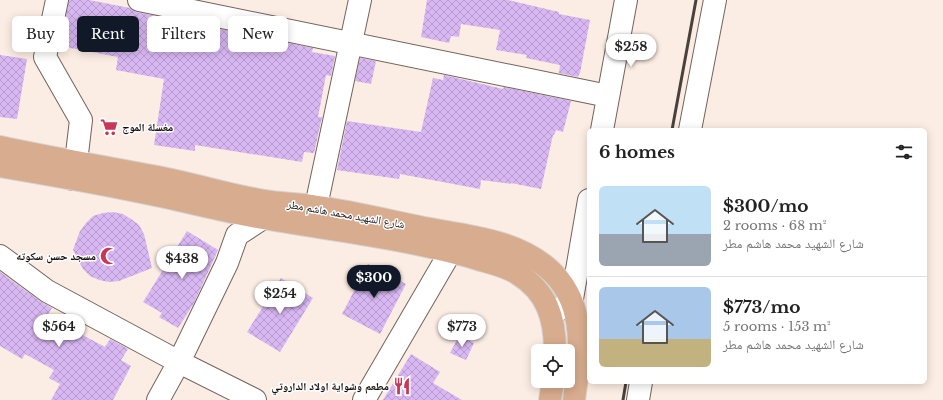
<!DOCTYPE html>
<html lang="en">
<head>
<meta charset="utf-8">
<style>
	:root { --surface:#fff; --page:#f2f2f2; --text:#222; --muted:#767676; --line:#e0e0e0; --accent:#111827 }
	body { margin:0; font-family:"Libre Baskerville","Noto Naskh Arabic",serif; background:var(--page); color:var(--text); height:100vh; display:flex; flex-direction:column; font-size:15px; white-space:nowrap }
	* { box-sizing:border-box; margin:0 }
	p { font-size:13px; color:var(--muted) }
	.icon { flex:none; width:22px; height:22px; fill:none; stroke:currentColor; stroke-width:2; stroke-linecap:round; stroke-linejoin:round }
	.map { position:relative; flex:1; overflow:hidden }
	.sheet { position:absolute; left:587px; top:128px; width:340px; height:256px; display:flex; flex-direction:column; background:var(--surface); border-radius:6px; box-shadow:0 2px 10px #0003 }
	.sheet>* { flex:none }
	.top-card { position:absolute; left:12px; top:16px; width:380px; height:36px; display:flex; gap:8px }
	.buttons { position:absolute; left:531px; top:344px; display:grid; gap:8px }
	.buttons a { display:grid; place-items:center; width:44px; height:44px; border-radius:6px; background:var(--surface); box-shadow:0 2px 10px #0003; font-size:20px }
	.price { position:absolute; translate:-50% -34px; padding:0 9px; border-radius:14px; background:#fff; color:#222; font-size:13px; line-height:26px; filter:drop-shadow(0 1px 2px #0008) }
	.price::after { content:''; position:absolute; left:50%; top:24px; width:12px; height:9px; margin-left:-6px; background:inherit; clip-path:polygon(0 0,100% 0,50% 100%) }
	.price.on { background:var(--accent); color:#fff }
	ul { padding:0; list-style:none }
	li { display:flex; align-items:center; gap:12px; height:100px; padding:0 12px }
	li+li { border-top:1px solid var(--line) }
	li span { display:grid; place-items:center; flex:none; width:112px; height:80px; border-radius:6px; color:#555 }
	li>.icon { margin-inline-start:auto }
	span .icon { width:48px; height:48px; fill:#fffc; stroke-width:1 }
	li b { font-size:17px }
	h2 { display:flex; justify-content:space-between; align-items:center; height:48px; padding:0 12px; font-size:17px }
	.chip { padding:0 14px; border-radius:6px; background:var(--surface); box-shadow:0 2px 10px #0003; font-size:14px; line-height:36px }
	.chip.on { background:var(--accent); color:#fff }
	.map>svg:first-child { display:block }
	.building { fill:url(#building-cross-hatch) }
	.lines { fill:none; stroke-linecap:round; stroke-linejoin:round }
	.minor-casing { stroke:#71645c; stroke-width:24 }
	.primary-casing { stroke:#d4d3d3; stroke-width:24 }
	.minor { stroke:#fff; stroke-width:22 }
	.primary { stroke:#d8ac8e; stroke-width:22 }
	.rail { stroke:#48413c; stroke-width:3 }
	.labels { text-anchor:middle; stroke-width:3; stroke-linejoin:round; paint-order:stroke }
	.poi-label { font-size:11px; font-weight:bold; fill:#110c09; stroke:#fefefe; text-anchor:end }
	.street-label { font-size:11px; fill:#110c09; stroke:#fefefe }
</style>
</head>
<body>
<div class="map">
<svg width="943" height="400" viewBox="0 0 943 400">
	<defs>
		<pattern id="building-cross-hatch" width="8" height="8" patternUnits="userSpaceOnUse"><rect width="8" height="8" fill="#d8b7f2"/><path d="M0 0l8 8M0 8l8-8" fill="none" stroke="#b89cce"/></pattern>
	</defs>
	<rect width="100%" height="100%" fill="#fcede4"/>
	<path class="building" d="M69,0H89L130,8L136,12L313,48L312,52L335,56L331,76L326,75L318,117H322L314,153L304,152L302,162L195,145V151L154,145L164,79L116,70L118,57L60,46Z
		M427,0H508L559,12V14L590,20L580,73L578,77L559,73L560,65L526,58L527,55L496,50L500,30L461,24L459,37L451,36L449,43L421,37Z
		M0,55L27,59L17,119L0,117Z
		M360,58L376,61L371,84L355,81Z
		M444,75L503,89L504,87L571,101L563,132L556,130L554,135H553L541,189L511,183V184L481,180L480,189L400,174L399,179L337,170L347,121L421,132L433,78L443,80Z
		M113,212L123,214L131,219L139,225L144,234L152,268L119,281L109,282L99,280L90,276L83,269L73,250L80,231L86,223L93,216L103,213Z
		M187,231L218,250L194,303L178,328L159,317L162,313L143,302Z
		M368,264L406,284L380,334L342,314Z
		M0,272L40,301L52,308L47,316L105,347L110,339L128,349L121,360L131,366L113,400H51L60,384L49,378L54,370L25,354L22,359L0,346Z
		M281,278L313,298L280,352L247,332Z
		M459,336L474,343L466,360L450,353Z
		M411,354L440,372L433,383L462,400H383Z"/>
	<g class="lines">
		<g class="minor-casing">
			<path id="minor" d="M57,0L45,57L81,120L76,162L73,179
				M139,0L608,96
				M602,130L626,0
				M690,130L715,0
				M312,225L360,0
				M0,256L47,291L179,362L255,400
				M552,315L572,299L589,200
				M158,400L179,362L227,263L237,235L263,218L268,206
				M364,400L451,251L458,236
				M638,400L641,382"/>
		</g>
		<g class="primary-casing">
			<path id="primary" d="M0,147C55,159 111,168 167,179C202,186 236,197 271,202C286,204 302,204 317,207C353,212 389,221 424,228C468,236 520,240 553,273C587,307 580,356 574,400
				M0,166C47,174 94,182 141,192C182,200 222,211 263,218C333,230 403,238 471,257C486,262 505,265 518,274C547,292 555,318 555,351
				M550,400L553,381"/>
		</g>
		<use href="#minor" class="minor"/>
		<use href="#primary" class="primary"/>
		<path class="rail" d="M672,130L696,0
			M623,400L626,382"/>
	</g>
	<defs>
		<g id="supermarket-bare" transform="scale(1.38)"><path d="M-6-5.5h2.5l.6 2H6L4.5 2H-2.5L-4.4-4H-6ZM-1.5 3.2a1.3 1.3 0 1 0 .1 0ZM3 3.2a1.3 1.3 0 1 0 .1 0Z" fill="#c73756" stroke="#fefefe" stroke-width="2.5" paint-order="stroke"/></g>
		<g id="mosque-bare" transform="scale(1.38)"><path d="M3.5-4.9A6 6 0 1 0 3.5 4.9A5 5 0 1 1 3.5-4.9Z" fill="#c73756" stroke="#fefefe" stroke-width="2.5" paint-order="stroke"/></g>
		<g id="restaurant-bare" transform="scale(1.38)"><path d="M-5-6h1v4h1v-4h1v4h1v-4h1v5L-1.5 .5V6h-2V.5L-5-1ZM5-6V6H3V1.5H1.5Q1.5-4 5-6Z" fill="#c73756" stroke="#fefefe" stroke-width="2.5" paint-order="stroke"/></g>
	</defs>
	<g fill-rule="evenodd">
		<use href="#supermarket-bare" x="109" y="127"/>
		<use href="#mosque-bare" x="109" y="256"/>
		<use href="#restaurant-bare" x="402" y="386"/>
	</g>
	<g class="labels">
		<g class="poi-label">
			<text x="122" y="131" text-anchor="start">مغسلة الموج</text>
			<text x="96" y="260">مسجد حسن سكوته</text>
			<text x="389" y="390">مطعم وشواية اولاد الداروتي</text>
		</g>
		<g class="street-label">
			<text transform="translate(346 214) rotate(10)" y="4">شارع الشهيد محمد هاشم مطر</text>
		</g>
	</g>
</svg>
<div class="buttons">
<a><svg class="icon" aria-label="locate" viewBox="0 0 24 24"><circle cx="12" cy="12" r="6"/><path d="M12 2v4M12 18v4M2 12h4M18 12h4"/></svg></a>
</div>
<b class="price" style="left:631px;top:68px">$258</b>
<b class="price" style="left:182px;top:280px">$438</b>
<b class="price on" style="left:374px;top:299px">$300</b>
<b class="price" style="left:280px;top:315px">$254</b>
<b class="price" style="left:59px;top:348px">$564</b>
<b class="price" style="left:462px;top:348px">$773</b>
<div class="top-card">
<a class="chip">Buy</a>
<a class="chip on">Rent</a>
<a class="chip">Filters</a>
<a class="chip">New</a>
</div>
<section class="sheet">
<h2>6 homes<svg class="icon" aria-label="filters" viewBox="0 0 24 24"><path d="M4 7h16M4 17h16"/><circle cx="9" cy="7" r="2"/><circle cx="15" cy="17" r="2"/></svg></h2>
<ul>
<li><span style="background:linear-gradient(#bfe0f5 60%,#9aa5b1 0)"><svg class="icon" aria-label="home" viewBox="0 0 24 24"><path d="M3 11l9-7 9 7M6 9v11h12V9"/></svg></span><div><b>$300/mo</b><p>2 rooms · 68 m²</p><p>شارع الشهيد محمد هاشم مطر</p></div></li>
<li><span style="background:linear-gradient(#a9c7e8 65%,#c2b280 0)"><svg class="icon" aria-label="home" viewBox="0 0 24 24"><path d="M3 11l9-7 9 7M6 9v11h12V9"/></svg></span><div><b>$773/mo</b><p>5 rooms · 153 m²</p><p>شارع الشهيد محمد هاشم مطر</p></div></li>
</ul>
</section>
</div>
</body>
</html>
